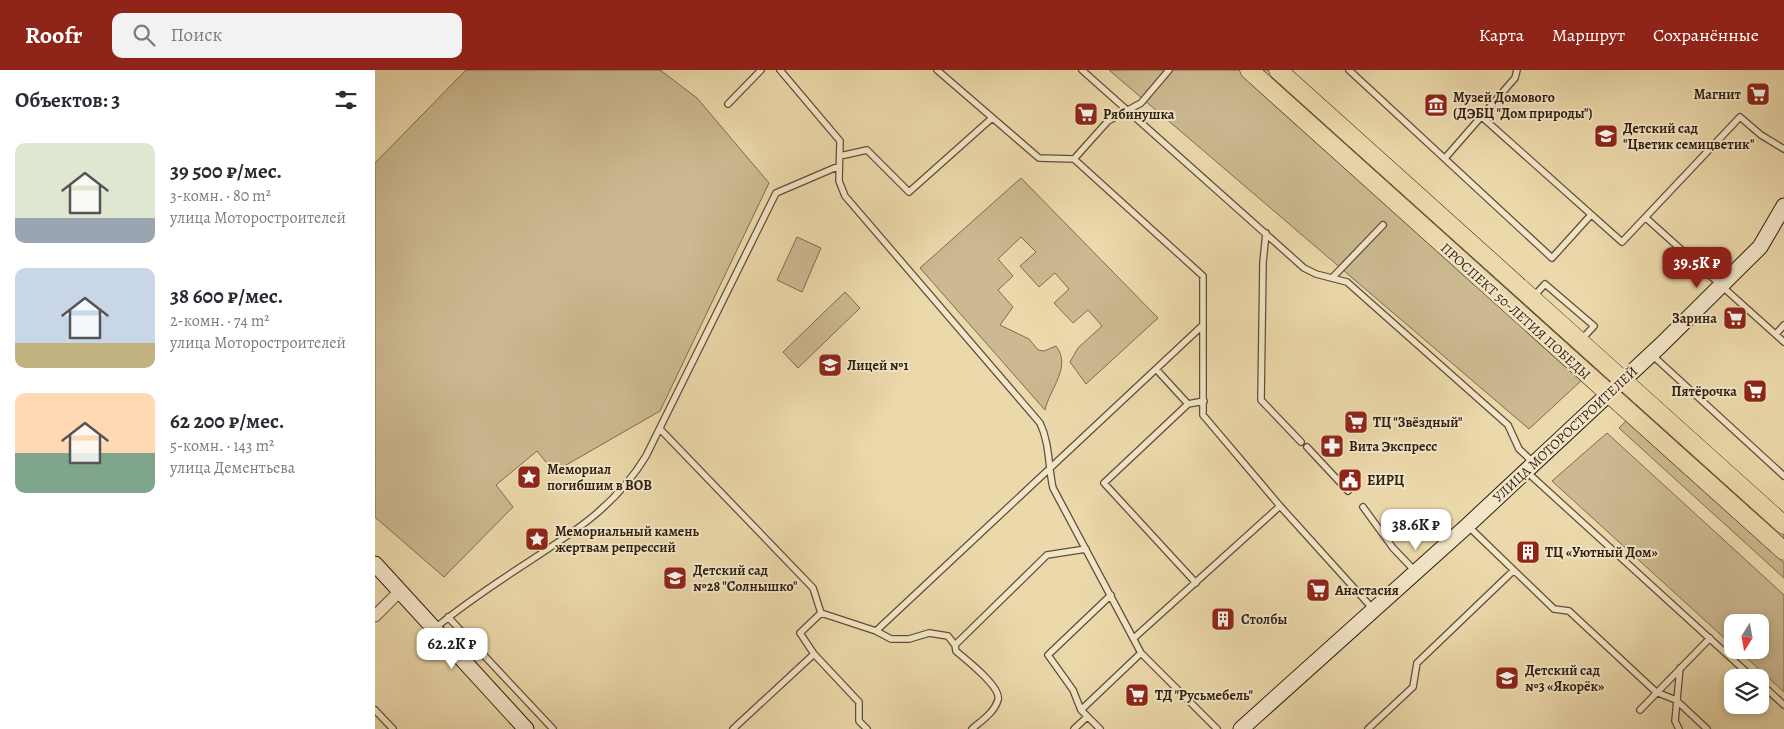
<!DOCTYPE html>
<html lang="ru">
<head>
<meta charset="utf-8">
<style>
	:root { --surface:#fff; --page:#f2f2f3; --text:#2b2b33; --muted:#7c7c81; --accent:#8f2418 }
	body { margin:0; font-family:Alegreya,serif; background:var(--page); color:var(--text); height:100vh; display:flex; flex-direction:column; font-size:19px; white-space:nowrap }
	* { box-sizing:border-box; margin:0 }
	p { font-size:16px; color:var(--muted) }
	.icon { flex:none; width:28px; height:28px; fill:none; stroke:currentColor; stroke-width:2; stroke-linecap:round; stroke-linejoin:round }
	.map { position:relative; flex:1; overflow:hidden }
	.drawer { display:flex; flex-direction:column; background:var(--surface); width:375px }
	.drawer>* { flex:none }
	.needle { width:32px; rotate:191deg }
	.controls { position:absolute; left:1349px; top:544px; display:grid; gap:10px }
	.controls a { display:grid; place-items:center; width:45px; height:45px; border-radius:10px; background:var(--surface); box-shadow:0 2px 8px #0003; font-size:25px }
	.price { position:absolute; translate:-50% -42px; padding:0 11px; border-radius:10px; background:#fff; color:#222; font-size:16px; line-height:32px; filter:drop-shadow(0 1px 2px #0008) }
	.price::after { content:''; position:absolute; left:50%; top:30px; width:15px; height:11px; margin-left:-8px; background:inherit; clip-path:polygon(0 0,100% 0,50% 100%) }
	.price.selected { background:var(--accent); color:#fff }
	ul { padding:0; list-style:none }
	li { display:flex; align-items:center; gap:15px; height:125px; padding:0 15px }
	li span { display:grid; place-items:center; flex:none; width:140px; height:100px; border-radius:10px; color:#555 }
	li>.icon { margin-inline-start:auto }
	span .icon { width:60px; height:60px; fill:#fffc; stroke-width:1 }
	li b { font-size:21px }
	h2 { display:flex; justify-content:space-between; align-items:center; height:60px; padding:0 15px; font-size:21px }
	header { display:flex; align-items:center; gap:30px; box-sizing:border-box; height:70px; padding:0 25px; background:var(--accent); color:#fff }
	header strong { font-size:24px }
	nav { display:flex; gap:28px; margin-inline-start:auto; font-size:18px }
	.search { width:350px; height:45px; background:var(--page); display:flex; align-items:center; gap:12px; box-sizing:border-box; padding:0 18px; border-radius:10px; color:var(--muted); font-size:19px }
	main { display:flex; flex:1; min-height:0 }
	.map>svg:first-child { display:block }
	.green { fill:#ccb991; stroke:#7d6c50 }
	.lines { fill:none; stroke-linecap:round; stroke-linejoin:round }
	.lane-casing { stroke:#5e4e37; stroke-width:8 }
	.street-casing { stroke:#5e4e37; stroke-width:13 }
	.secondary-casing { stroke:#2e1f10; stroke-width:17 }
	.primary-casing { stroke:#2e1f10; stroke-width:19 }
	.lane { stroke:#f3e6c8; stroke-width:5.5 }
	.street { stroke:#f3e6c8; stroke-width:11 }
	.secondary { stroke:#f3e6c8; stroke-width:15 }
	.primary { stroke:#ecd9ab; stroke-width:18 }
	.labels { text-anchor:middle; stroke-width:4; stroke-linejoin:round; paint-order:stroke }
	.poi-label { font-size:14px; font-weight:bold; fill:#2e1f10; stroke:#f3e6c8; text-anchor:start }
	.street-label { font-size:14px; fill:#2e1f10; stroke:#f3e6c8 }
</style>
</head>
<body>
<header>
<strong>Roofr</strong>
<div class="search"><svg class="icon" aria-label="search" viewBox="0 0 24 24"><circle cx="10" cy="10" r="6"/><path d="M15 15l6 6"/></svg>Поиск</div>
<nav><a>Карта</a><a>Маршрут</a><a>Сохранённые</a></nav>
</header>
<main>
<section class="drawer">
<h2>Объектов: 3<svg class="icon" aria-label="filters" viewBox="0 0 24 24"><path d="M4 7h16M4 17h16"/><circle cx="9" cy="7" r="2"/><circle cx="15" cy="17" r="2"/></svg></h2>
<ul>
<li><span style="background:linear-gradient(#dfe7d0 75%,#9aa5b1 0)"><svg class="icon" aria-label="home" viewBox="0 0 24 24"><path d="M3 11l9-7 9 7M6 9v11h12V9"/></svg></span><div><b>39 500 ₽/мес.</b><p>3-комн. · 80 m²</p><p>улица Моторостроителей</p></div></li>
<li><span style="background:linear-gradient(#c9d6e8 75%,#c2b280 0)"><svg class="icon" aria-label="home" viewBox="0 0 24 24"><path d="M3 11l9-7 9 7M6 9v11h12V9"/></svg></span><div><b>38 600 ₽/мес.</b><p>2-комн. · 74 m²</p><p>улица Моторостроителей</p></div></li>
<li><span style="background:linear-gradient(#ffd9b3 60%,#7fa58c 0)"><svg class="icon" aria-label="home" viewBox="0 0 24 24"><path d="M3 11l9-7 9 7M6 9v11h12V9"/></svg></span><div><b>62 200 ₽/мес.</b><p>5-комн. · 143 m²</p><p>улица Дементьева</p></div></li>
</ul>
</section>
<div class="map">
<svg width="1409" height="659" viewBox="0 0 1409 659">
	<rect width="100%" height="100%" fill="#ecd9ab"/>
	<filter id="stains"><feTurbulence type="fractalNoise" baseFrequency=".004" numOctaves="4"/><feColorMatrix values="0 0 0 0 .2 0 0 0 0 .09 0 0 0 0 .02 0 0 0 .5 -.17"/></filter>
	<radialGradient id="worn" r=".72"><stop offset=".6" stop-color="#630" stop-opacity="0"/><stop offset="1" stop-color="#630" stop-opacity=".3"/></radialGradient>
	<path class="green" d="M91,0H285L322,28L394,113L285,341L179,402L162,381L121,415L138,437L69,507L0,447V93Z
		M734,0H865L1208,309L1154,359Z
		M884,0H893L1222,297L1219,301Z
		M646,108L783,248L711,314L695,292L703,278L727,256L713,240L698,253L679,233L694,219L680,203L664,217L645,196L661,182L646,167L623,189L638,206L623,220L638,237L625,255L654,269L663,280L669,281L681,276C697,297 675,318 670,340L545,198Z
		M422,167L446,178L427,222L402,210Z
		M470,222L485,238L423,298L408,282Z
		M1263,334L1409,464V472L1259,338Z
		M1251,351L1409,493V508L1244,358Z
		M1232,363L1409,525V622L1363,580H1385V552H1358L1357,575L1177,411Z"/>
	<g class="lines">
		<g class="lane-casing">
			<path id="lane" d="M405,0L465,71L464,111L470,126L665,353C675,374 673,396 678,418L766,583L842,659
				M562,0L664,88L699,89L828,206V345L905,436L998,539
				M707,0L929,198L941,204L972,212L1133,355L1144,379L1159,393
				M974,0L1177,188L1215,146
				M353,34L386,0
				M1107,47L1247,172L1365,47L1386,65L1409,79
				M465,86L492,80L534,122L617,48
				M1071,87L1140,8L1142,0
				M699,89L733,51L766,33L794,0
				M1271,148L1409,272
				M891,163L888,192L886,330L926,372
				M957,208L1008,155
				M1159,226L1170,214L1219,256L1207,269
				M1401,264L1409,255
				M1276,284L1409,406
				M781,299L813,334
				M285,359L438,518L446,543
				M932,377L973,421
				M1152,402L1378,608
				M988,437L1018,478L1040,501
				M1093,456L1179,539L1194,541L1281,622L1301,630L1332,659
				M821,513L729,413L813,334L829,331
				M73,547L178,659
				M60,558C87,536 115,517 144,498C194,465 239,439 271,386L401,123L464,96
				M501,561L516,569H534L554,563L573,566L580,575
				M759,568L905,436
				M439,584L425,563L446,543L501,561L828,255
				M1385,613L1409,635
				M0,640L18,659
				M706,640L698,620L673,585L736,525
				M1265,640L1335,568
				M358,659L439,584L484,632V651L492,659
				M597,659C606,651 619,643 623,630C627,617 591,590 581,581L580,575L672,485L711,479
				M699,659L712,647
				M725,659L706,640L766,583
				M993,659L1038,617L1042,593L1138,501
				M1304,659L1300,651L1305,598"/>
		</g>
		<g class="street-casing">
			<path id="street" d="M0,546L25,521"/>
		</g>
		<g class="secondary-casing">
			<path id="secondary" d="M0,494L151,659
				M866,659L1092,456L1286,275L1385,177L1409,136"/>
		</g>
		<g class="primary-casing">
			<path id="primary" d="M874,0L1409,481
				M903,0L1409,455"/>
		</g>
		<use href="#lane" class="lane"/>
		<use href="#street" class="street"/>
		<use href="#secondary" class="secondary"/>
		<use href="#primary" class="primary"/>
	</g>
	<defs>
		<g id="supermarket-square" transform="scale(1.25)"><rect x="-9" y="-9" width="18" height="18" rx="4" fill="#8f2418" stroke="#f3e6c8"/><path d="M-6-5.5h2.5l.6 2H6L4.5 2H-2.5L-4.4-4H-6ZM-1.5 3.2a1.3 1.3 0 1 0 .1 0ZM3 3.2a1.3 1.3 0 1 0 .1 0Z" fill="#fff"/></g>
		<g id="museum-square" transform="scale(1.25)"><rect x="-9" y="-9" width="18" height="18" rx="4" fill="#8f2418" stroke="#f3e6c8"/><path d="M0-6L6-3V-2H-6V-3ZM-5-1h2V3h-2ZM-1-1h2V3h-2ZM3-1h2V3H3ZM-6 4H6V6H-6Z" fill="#fff"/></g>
		<g id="school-square" transform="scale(1.25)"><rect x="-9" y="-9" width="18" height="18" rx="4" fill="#8f2418" stroke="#f3e6c8"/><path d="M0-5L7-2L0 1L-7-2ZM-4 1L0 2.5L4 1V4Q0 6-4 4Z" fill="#fff"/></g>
		<g id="pharmacy-square" transform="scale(1.25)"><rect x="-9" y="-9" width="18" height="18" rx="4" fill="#8f2418" stroke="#f3e6c8"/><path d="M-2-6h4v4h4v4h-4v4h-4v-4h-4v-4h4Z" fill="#fff"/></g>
		<g id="sight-square" transform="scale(1.25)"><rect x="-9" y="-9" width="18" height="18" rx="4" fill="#8f2418" stroke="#f3e6c8"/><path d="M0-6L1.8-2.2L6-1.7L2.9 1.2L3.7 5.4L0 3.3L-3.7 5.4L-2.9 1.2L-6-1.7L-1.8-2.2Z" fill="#fff"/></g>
		<g id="civic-square" transform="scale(1.25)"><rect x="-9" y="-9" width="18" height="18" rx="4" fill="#8f2418" stroke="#f3e6c8"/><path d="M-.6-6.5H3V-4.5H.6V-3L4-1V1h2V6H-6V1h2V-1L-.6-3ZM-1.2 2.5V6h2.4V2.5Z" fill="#fff"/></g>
		<g id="building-square" transform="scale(1.25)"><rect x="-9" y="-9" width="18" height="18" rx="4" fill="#8f2418" stroke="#f3e6c8"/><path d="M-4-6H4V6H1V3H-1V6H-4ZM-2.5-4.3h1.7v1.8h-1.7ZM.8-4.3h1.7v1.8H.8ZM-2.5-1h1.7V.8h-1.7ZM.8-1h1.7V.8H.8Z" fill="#fff"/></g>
	</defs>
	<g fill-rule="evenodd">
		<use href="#supermarket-square" x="1383" y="24"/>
		<use href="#museum-square" x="1061" y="35"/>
		<use href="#supermarket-square" x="711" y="44"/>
		<use href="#school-square" x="1231" y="66"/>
		<use href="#supermarket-square" x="1360" y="248"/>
		<use href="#school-square" x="455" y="295"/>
		<use href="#supermarket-square" x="1380" y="321"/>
		<use href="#supermarket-square" x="981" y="352"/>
		<use href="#pharmacy-square" x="957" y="376"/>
		<use href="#sight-square" x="154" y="407"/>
		<use href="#civic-square" x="975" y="410"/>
		<use href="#sight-square" x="162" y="469"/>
		<use href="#building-square" x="1153" y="482"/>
		<use href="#school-square" x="300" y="508"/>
		<use href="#supermarket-square" x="943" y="520"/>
		<use href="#building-square" x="848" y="549"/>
		<use href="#school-square" x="1132" y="608"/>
		<use href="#supermarket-square" x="762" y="625"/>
	</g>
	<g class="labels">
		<g class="poi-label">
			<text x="1366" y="29" text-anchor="end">Магнит</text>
			<text x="1078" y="32">Музей Домового<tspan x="1078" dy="16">(ДЭБЦ "Дом природы")</tspan></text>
			<text x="728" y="49">Рябинушка</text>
			<text x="1248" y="63">Детский сад<tspan x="1248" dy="16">"Цветик семицветик"</tspan></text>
			<text x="1342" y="253" text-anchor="end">Зарина</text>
			<text x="472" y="300">Лицей №1</text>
			<text x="1362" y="326" text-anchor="end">Пятёрочка</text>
			<text x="998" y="357">ТЦ "Звёздный"</text>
			<text x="974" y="381">Вита Экспресс</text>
			<text x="172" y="404">Мемориал<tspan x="172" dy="16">погибшим в ВОВ</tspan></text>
			<text x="992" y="415">ЕИРЦ</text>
			<text x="180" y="466">Мемориальный камень<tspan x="180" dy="16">жертвам репрессий</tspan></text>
			<text x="1170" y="487">ТЦ «Уютный Дом»</text>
			<text x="318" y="505">Детский сад<tspan x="318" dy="16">№28 "Солнышко"</tspan></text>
			<text x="960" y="525">Анастасия</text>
			<text x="866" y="554">Столбы</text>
			<text x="1150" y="605">Детский сад<tspan x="1150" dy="16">№3 «Якорёк»</tspan></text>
			<text x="780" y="630">ТД "Русьмебель"</text>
		</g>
		<g class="street-label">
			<text transform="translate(1141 241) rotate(42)" y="5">ПРОСПЕКТ 50-ЛЕТИЯ ПОБЕДЫ</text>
			<text transform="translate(1190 364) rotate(-43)" y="5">УЛИЦА МОТОРОСТРОИТЕЛЕЙ</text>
		</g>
	</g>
	<rect width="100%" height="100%" filter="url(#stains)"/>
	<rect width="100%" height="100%" fill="url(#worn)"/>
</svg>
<div class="controls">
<a><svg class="needle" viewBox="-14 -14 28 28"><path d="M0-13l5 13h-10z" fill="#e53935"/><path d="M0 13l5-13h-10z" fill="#7c7c81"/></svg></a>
<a><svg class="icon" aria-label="layers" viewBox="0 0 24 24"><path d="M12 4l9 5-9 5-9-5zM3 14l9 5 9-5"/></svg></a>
</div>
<b class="price selected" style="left:1322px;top:219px">39.5K ₽</b>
<b class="price" style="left:1041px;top:481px">38.6K ₽</b>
<b class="price" style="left:77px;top:600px">62.2K ₽</b>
</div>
</main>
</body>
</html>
